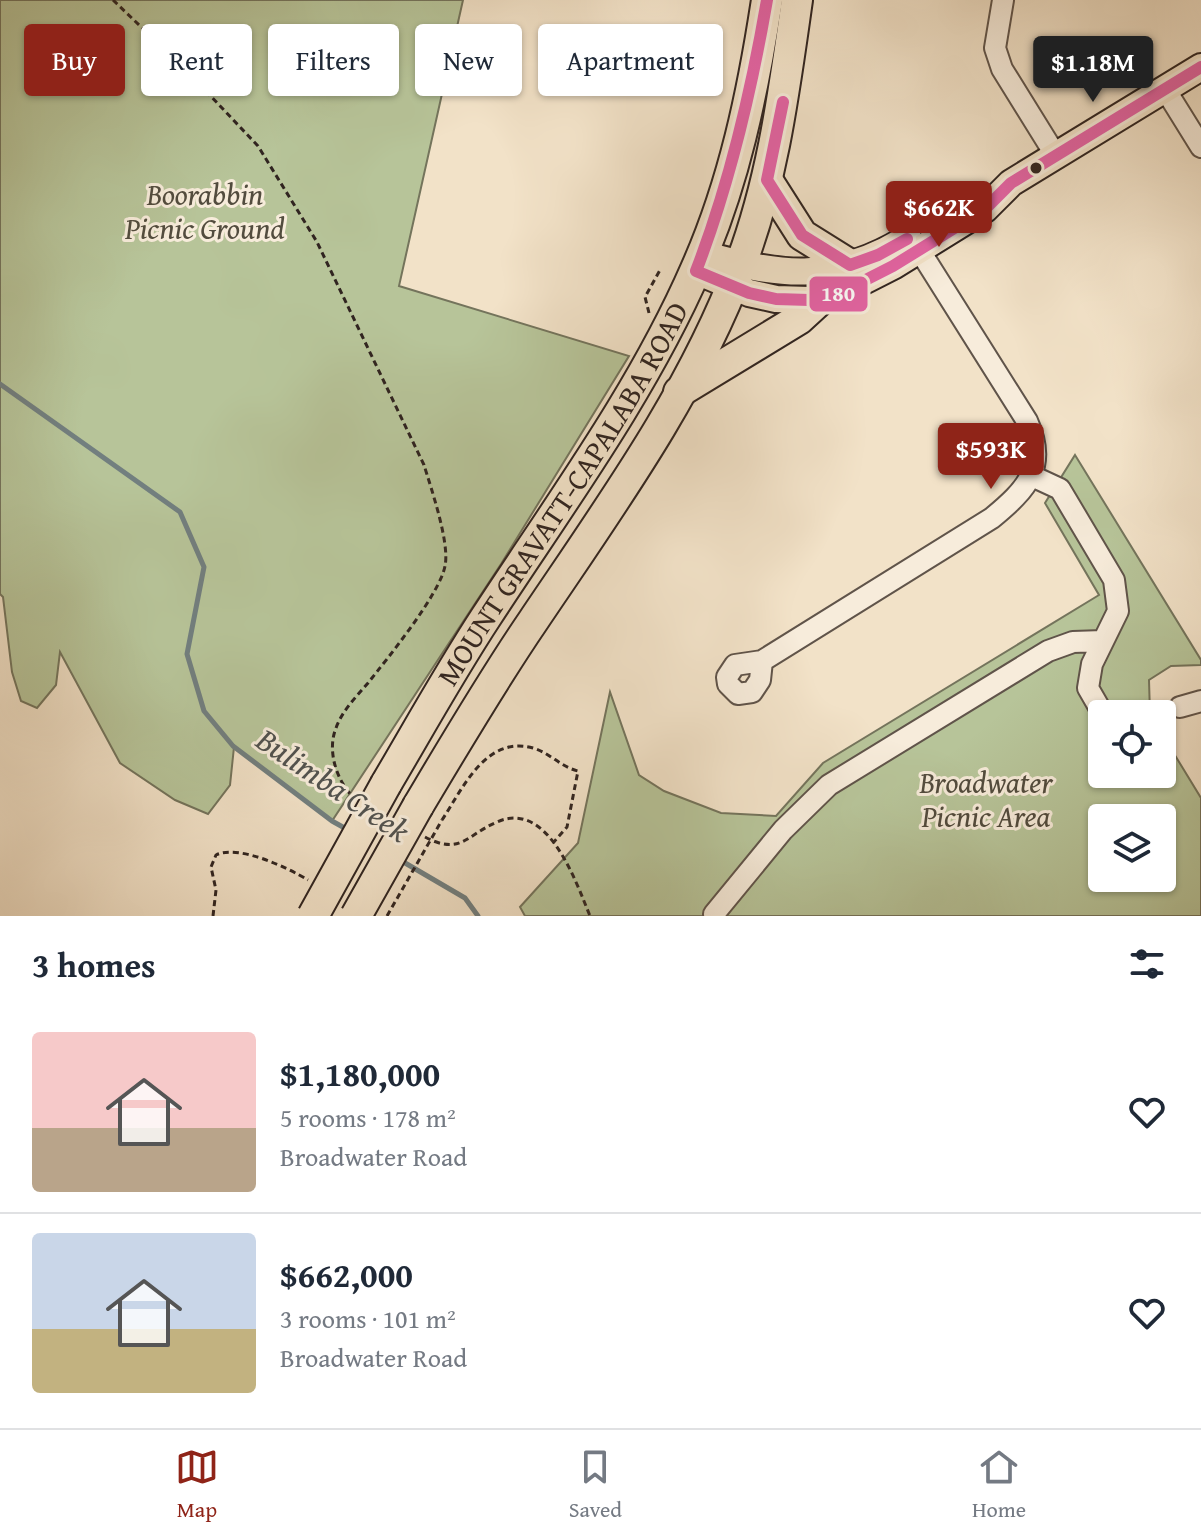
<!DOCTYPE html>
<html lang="en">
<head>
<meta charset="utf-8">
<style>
	:root { --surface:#fff; --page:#f2f2f3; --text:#1f2937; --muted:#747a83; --line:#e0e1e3; --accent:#8f2418 }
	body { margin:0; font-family:"Gentium Book Plus",serif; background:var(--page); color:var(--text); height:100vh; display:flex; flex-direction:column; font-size:30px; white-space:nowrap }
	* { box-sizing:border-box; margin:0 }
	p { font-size:26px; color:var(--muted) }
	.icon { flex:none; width:44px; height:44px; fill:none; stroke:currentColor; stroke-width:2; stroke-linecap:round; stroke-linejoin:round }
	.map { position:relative; height:916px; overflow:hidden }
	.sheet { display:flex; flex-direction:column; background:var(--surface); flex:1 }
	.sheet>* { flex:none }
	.guide { position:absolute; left:24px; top:24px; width:800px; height:72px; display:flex; gap:16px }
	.buttons { position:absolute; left:1088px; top:700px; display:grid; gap:16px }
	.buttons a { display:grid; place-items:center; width:88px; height:88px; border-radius:8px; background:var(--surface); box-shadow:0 2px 6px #0004; font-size:40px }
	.price { position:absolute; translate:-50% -68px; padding:0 18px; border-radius:8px; background:var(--accent); color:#fff; font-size:26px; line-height:52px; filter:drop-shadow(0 2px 4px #0008) }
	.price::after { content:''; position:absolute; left:50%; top:48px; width:24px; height:18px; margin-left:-12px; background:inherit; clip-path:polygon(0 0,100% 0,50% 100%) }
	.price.on { background:#222; color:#fff }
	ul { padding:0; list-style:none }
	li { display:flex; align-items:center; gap:24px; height:200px; padding:0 32px }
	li+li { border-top:2px solid var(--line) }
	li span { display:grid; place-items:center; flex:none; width:224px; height:160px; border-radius:8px; color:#555 }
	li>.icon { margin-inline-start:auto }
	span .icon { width:96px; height:96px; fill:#fffc; stroke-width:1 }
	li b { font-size:34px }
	h2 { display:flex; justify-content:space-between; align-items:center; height:96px; padding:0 32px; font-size:34px }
	.chip { padding:0 28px; border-radius:8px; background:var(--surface); box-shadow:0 2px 6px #0004; font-size:28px; line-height:72px }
	.chip.on { background:var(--accent); color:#fff }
	.dock { display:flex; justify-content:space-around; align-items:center; height:112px; border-top:2px solid var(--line); background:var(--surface); font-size:22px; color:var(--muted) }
	.dock a { display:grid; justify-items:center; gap:4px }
	.dock .on { color:var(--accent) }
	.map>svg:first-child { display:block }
	.green { fill:#b7c499; stroke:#74745c; stroke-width:2; fill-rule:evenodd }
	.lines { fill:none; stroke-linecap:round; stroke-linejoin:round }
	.stream { stroke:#727f7f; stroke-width:5 }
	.minor-casing { stroke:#60544a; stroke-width:24 }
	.major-casing { stroke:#302420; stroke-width:30 }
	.highway-casing { stroke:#302420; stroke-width:34 }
	.path { stroke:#302420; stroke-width:3; stroke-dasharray:6 4; stroke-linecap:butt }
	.minor { stroke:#f7ecdb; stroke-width:20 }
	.major { stroke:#f2e2c8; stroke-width:26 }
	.highway { stroke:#f2e2c8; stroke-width:30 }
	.highway-bridge-casing { stroke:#302420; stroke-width:34; stroke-linecap:butt }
	.path-bridge { stroke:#302420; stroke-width:3; stroke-dasharray:6 4; stroke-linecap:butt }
	.highway-bridge { stroke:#f2e2c8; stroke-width:30 }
	.bus-1-casing { stroke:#f7ecdb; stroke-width:18 }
	.bus-1 { stroke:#e463a4; stroke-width:12 }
	.bus-dot { fill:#302420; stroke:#f7ecdb; stroke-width:3 }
	.labels { text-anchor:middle; stroke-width:6; stroke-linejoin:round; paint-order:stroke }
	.park-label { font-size:30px; font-style:italic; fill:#524c3e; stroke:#f7ecdb }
	.street-label { font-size:30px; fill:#302420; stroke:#f7ecdb }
	.water-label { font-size:32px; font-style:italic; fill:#51524f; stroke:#f7ecdb }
	.line-badge { stroke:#f7ecdb; stroke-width:3 }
	.badge-label { font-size:22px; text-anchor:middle; font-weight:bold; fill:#fff }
</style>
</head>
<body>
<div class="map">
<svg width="1201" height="916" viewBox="0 0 1201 916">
	<rect width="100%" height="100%" fill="#f2e2c8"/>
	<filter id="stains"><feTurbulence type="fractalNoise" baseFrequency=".0025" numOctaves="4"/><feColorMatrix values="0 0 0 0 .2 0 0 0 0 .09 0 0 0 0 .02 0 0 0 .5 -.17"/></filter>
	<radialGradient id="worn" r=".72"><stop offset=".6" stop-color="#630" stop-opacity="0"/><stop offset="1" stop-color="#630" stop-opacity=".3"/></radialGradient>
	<path class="green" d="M0,0H463L399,286L629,356L501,564L332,821L234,747L230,785L208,814L175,800L120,763L60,652L56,685L37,708L21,701L12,672L3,597L0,594Z
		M1075,455L1201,660V665L1171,666L1149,680L1150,714H1102V774H1162V734L1201,798V916H525L520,907L578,843L610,692L639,775L664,791L721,813L776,816L823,763L1099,595L1045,503ZM1102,818H1162V878H1102Z"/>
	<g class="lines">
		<path class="stream" d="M0,384L180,512L204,567L187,654L204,711L233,746L332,821L350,831
			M400,860L465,898L478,916"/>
		<g class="minor-casing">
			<path id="minor" d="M1003,0L995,48L1002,69L1056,156
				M1165,89L1201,147
				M1032,476L1060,489L1114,580L1118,611L1092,664L1088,688L1103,714
				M762,661L992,518C1027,489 1048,467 1027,421L913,240
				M762,661L760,680L752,692L738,694L728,684L727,677L735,665Z
				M1180,707L1201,701
				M714,914L783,830L829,785L1048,651L1073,642L1103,641"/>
		</g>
		<g class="major-casing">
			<path id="major" d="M703,254C777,276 833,283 903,241
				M696,271L749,293L776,299L809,300L838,294L893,266L985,209L1011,183L1201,67"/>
		</g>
		<g class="highway-casing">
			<g id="highway">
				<path d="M767,180L802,235L850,265"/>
				<path d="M679,392L799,319L823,297"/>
				<path id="s1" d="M386,784C419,728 450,672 486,617C559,505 642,393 696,269C734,184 753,92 767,0"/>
				<path d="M418,806C455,744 492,681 533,621C609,508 692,394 740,266C773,180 784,91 797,0"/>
			</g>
		</g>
		<path class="path" d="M113,0L186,70L258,146L317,242L424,465C431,488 450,543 445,566C440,594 387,659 368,683C356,697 342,711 336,728C327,750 336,779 352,796
			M649,313L645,297L660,270
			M442,820C463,788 486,735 533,748C550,753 561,767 578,771L567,827L553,843
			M425,837C461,856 466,835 497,822C548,799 576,882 590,916
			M213,916L216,890L211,867L216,855C239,844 288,868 308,880"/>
		<use href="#minor" class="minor"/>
		<use href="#major" class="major"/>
		<use href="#highway" class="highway"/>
		<g class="highway-bridge-casing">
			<path id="highway-bridge" d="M313,916L386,784
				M356,916L418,806"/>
		</g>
		<path class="path-bridge" d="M387,916L442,820"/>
		<use href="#highway-bridge" class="highway-bridge"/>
		<g class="bus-1-casing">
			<path id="bus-1" d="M767,0C751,93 730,183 696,271L749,293L776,299L809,300L838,294L893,266L985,209L1011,183L1201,67
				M783,102L767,180L802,235L850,265L878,255L907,239"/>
		</g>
		<use href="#bus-1" class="bus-1"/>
	</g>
	<circle class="bus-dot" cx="1036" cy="168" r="7"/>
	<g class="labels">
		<g class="park-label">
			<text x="205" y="205">Boorabbin<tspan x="205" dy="34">Picnic Ground</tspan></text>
			<text x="986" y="793">Broadwater<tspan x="986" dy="34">Picnic Area</tspan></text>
		</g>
		<g class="street-label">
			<text dy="10" stroke="none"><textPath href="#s1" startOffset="340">MOUNT GRAVATT-CAPALABA ROAD</textPath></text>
		</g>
		<g class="water-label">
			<text transform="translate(333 785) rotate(34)" y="11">Bulimba Creek</text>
		</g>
	</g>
	<rect class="line-badge" x="808" y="275" width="61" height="38" rx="8" fill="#e463a4"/>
	<g class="badge-label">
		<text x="838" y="301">180</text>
	</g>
	<rect width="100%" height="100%" filter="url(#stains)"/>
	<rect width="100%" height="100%" fill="url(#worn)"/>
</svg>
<div class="buttons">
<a><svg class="icon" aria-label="locate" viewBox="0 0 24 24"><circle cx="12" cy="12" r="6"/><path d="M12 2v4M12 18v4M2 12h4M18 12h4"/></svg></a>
<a><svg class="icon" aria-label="layers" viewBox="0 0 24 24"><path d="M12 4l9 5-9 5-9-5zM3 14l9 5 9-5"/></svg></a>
</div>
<b class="price on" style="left:1093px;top:104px">$1.18M</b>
<b class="price" style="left:939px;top:249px">$662K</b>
<b class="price" style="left:991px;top:491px">$593K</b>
<div class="guide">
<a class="chip on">Buy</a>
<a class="chip">Rent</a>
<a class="chip">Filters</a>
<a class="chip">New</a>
<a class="chip">Apartment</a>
</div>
</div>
<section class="sheet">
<h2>3 homes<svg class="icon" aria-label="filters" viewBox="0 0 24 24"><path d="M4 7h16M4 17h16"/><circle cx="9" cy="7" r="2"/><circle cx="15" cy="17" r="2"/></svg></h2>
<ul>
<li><span style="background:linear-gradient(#f6c9c9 60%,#b9a48a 0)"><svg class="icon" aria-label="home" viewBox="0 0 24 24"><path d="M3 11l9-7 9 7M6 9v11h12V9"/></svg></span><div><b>$1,180,000</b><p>5 rooms · 178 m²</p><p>Broadwater Road</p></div><svg class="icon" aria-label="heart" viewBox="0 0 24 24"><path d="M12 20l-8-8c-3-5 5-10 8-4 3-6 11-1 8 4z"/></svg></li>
<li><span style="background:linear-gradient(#c9d6e8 60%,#c2b280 0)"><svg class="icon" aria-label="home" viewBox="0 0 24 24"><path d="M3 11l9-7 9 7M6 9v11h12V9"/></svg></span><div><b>$662,000</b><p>3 rooms · 101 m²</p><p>Broadwater Road</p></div><svg class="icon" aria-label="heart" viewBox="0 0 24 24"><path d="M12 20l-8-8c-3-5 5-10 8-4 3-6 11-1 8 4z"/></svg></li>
</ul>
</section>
<nav class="dock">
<a class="on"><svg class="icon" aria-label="map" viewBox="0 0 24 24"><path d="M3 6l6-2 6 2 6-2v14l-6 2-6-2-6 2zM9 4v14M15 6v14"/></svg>Map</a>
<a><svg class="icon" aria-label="saved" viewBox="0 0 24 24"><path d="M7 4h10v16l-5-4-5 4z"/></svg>Saved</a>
<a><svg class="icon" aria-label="home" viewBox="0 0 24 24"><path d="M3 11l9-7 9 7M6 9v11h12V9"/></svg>Home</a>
</nav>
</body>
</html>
